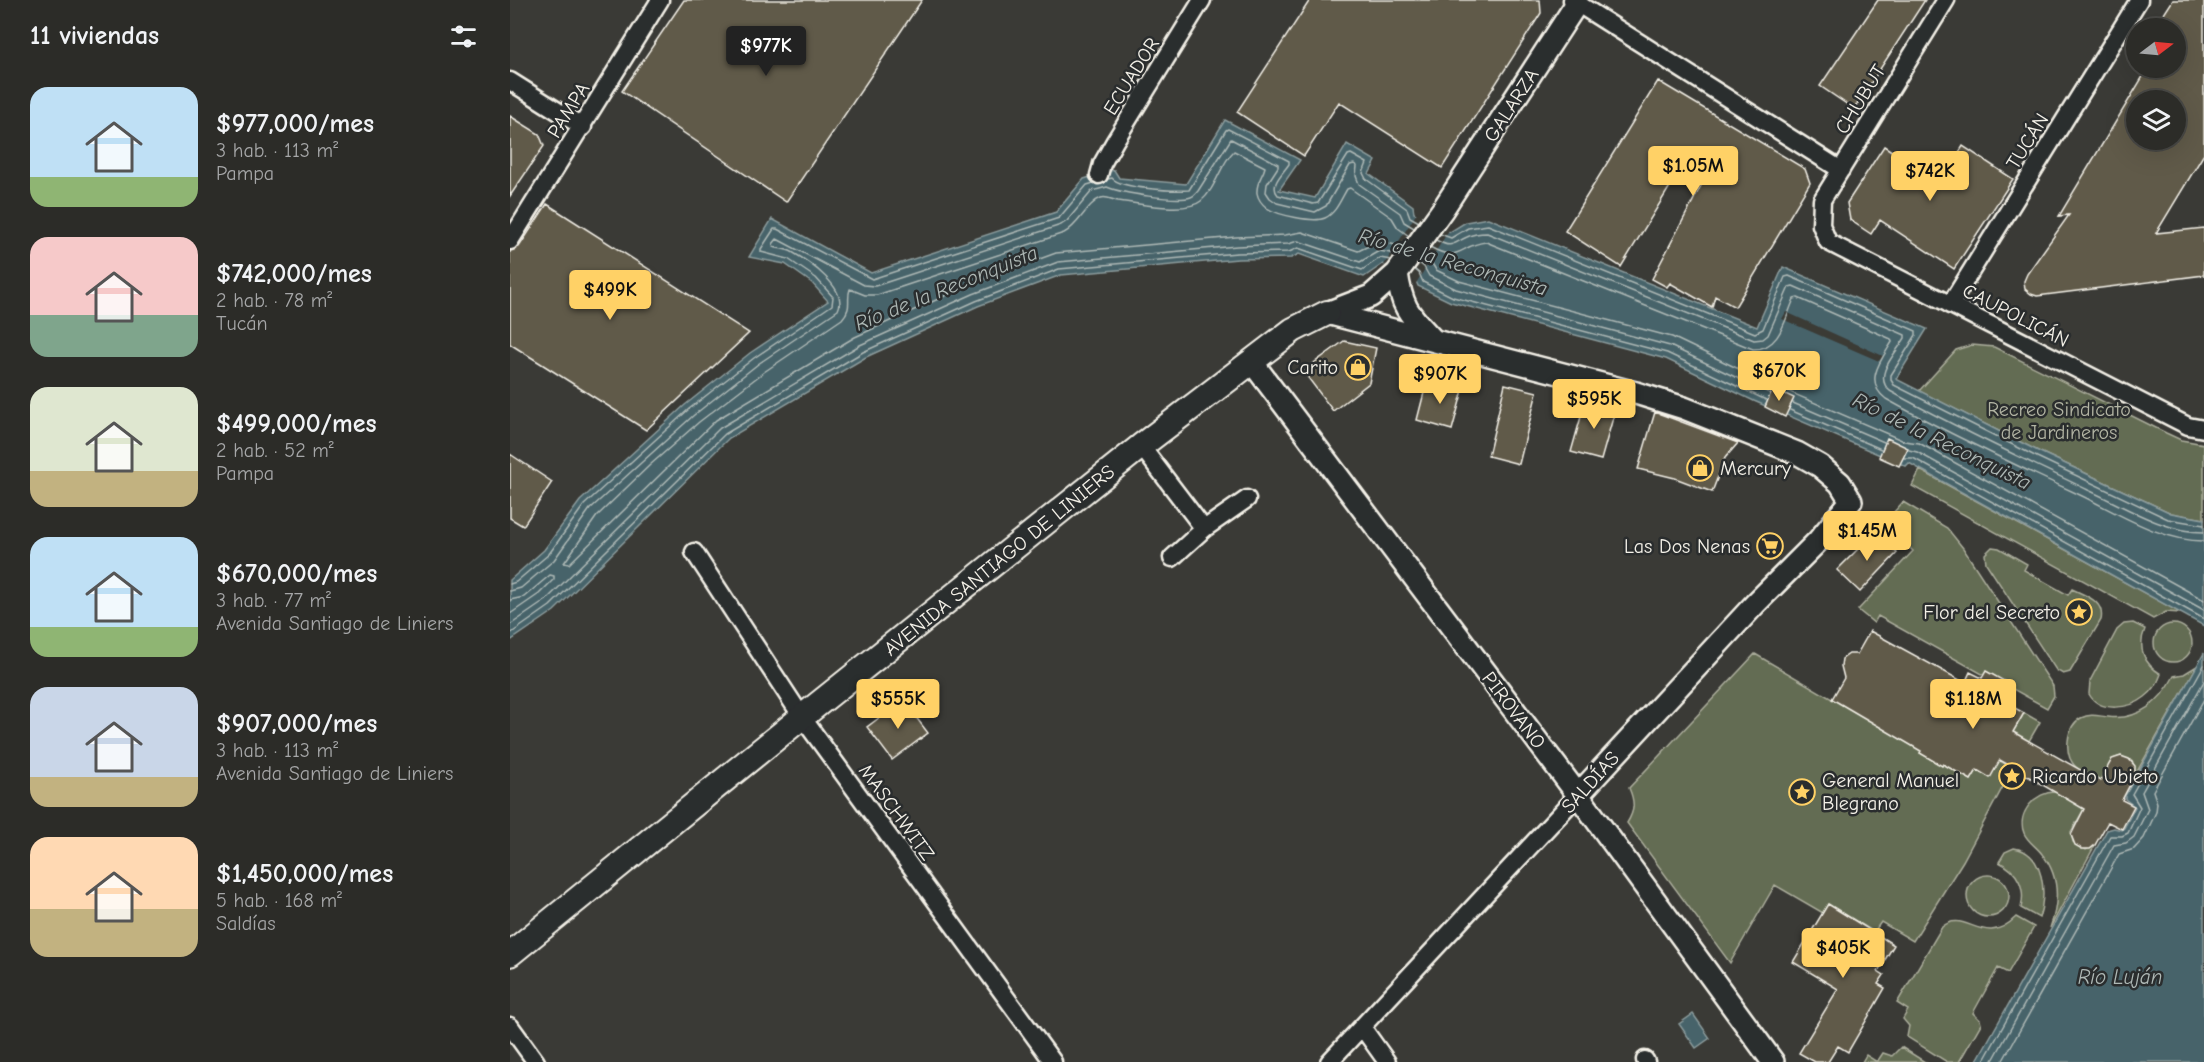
<!DOCTYPE html>
<html lang="es">
<head>
<meta charset="utf-8">
<style>
	:root { --surface:#2c2c28; --page:#343430; --text:#f1f3f6; --muted:#a6a7a8; --line:#484845; --accent:#ffd166 }
	body { margin:0; font-family:"Comic Neue",sans-serif; background:var(--page); color:var(--text); height:100vh; display:flex; flex-direction:column; font-size:22px; white-space:nowrap }
	* { box-sizing:border-box; margin:0 }
	p { font-size:20px; color:var(--muted) }
	.icon { flex:none; width:33px; height:33px; fill:none; stroke:currentColor; stroke-width:2; stroke-linecap:round; stroke-linejoin:round }
	.map { position:relative; flex:1; overflow:hidden }
	.side { display:flex; flex-direction:column; background:var(--surface); width:510px }
	.side>* { flex:none }
	.needle { width:39px; rotate:74deg }
	.tools { position:absolute; left:1616px; top:18px; display:grid; gap:12px }
	.tools a { display:grid; place-items:center; width:60px; height:60px; border-radius:50%; background:var(--surface); box-shadow:0 6px 24px #0002,0 0 0 2px var(--line); font-size:30px }
	.price { position:absolute; translate:-50% -51px; padding:0 14px; border-radius:6px; background:var(--accent); color:#111; font-size:20px; line-height:39px; filter:drop-shadow(0 2px 3px #0008) }
	.price::after { content:''; position:absolute; left:50%; top:36px; width:18px; height:14px; margin-left:-9px; background:inherit; clip-path:polygon(0 0,100% 0,50% 100%) }
	.price.active { background:#222; color:#fff }
	ul { padding:0; list-style:none }
	li { display:flex; align-items:center; gap:18px; height:150px; padding:0 30px }
	li span { display:grid; place-items:center; flex:none; width:168px; height:120px; border-radius:18px; color:#555 }
	li>.icon { margin-inline-start:auto }
	span .icon { width:72px; height:72px; fill:#fffc; stroke-width:1 }
	li b { font-size:26px }
	h2 { display:flex; justify-content:space-between; align-items:center; height:72px; padding:0 30px; font-size:26px }
	main { display:flex; flex:1; min-height:0 }
	.map>svg:first-child { display:block }
	.green { fill:#646c52; stroke:#acae9d; stroke-width:1.5 }
	.water { fill:#47646b; stroke:#8c9c9d; stroke-width:1.5 }
	.pier { fill:#3a3a36 }
	.lines { fill:none; stroke-linecap:round; stroke-linejoin:round }
	.shore { stroke:#afb9b6; stroke-width:1.5 }
	.building { fill:#615a4a; stroke:#f4f1e8; stroke-width:1.5; fill-rule:evenodd }
	.minor-casing { stroke:#f4f1e8; stroke-width:21 }
	.tertiary-casing { stroke:#f4f1e8; stroke-width:26 }
	.secondary-casing { stroke:#f4f1e8; stroke-width:28 }
	.minor { stroke:#2a2d2e; stroke-width:16 }
	.tertiary { stroke:#2a2d2e; stroke-width:21 }
	.secondary { stroke:#2a2d2e; stroke-width:24 }
	.labels { text-anchor:middle; stroke-width:5; stroke-linejoin:round; paint-order:stroke }
	.street-label { font-size:20px; fill:#f4f1e8; stroke:#2a2d2e }
	.poi-label { font-size:20px; fill:#f4f1e8; stroke:#2a2d2e; text-anchor:end }
	.park-label { font-size:20px; fill:#b3b5a4; stroke:#2a2d2e }
	.water-label { font-size:21px; font-style:italic; fill:#afb9b6; stroke:#2a2d2e }
</style>
</head>
<body>
<main>
<section class="side">
<h2>11 viviendas<svg class="icon" aria-label="filters" viewBox="0 0 24 24"><path d="M4 7h16M4 17h16"/><circle cx="9" cy="7" r="2"/><circle cx="15" cy="17" r="2"/></svg></h2>
<ul>
<li><span style="background:linear-gradient(#bfe0f5 75%,#8fb573 0)"><svg class="icon" aria-label="home" viewBox="0 0 24 24"><path d="M3 11l9-7 9 7M6 9v11h12V9"/></svg></span><div><b>$977,000/mes</b><p>3 hab. · 113 m²</p><p>Pampa</p></div></li>
<li><span style="background:linear-gradient(#f6c9c9 65%,#7fa58c 0)"><svg class="icon" aria-label="home" viewBox="0 0 24 24"><path d="M3 11l9-7 9 7M6 9v11h12V9"/></svg></span><div><b>$742,000/mes</b><p>2 hab. · 78 m²</p><p>Tucán</p></div></li>
<li><span style="background:linear-gradient(#dfe7d0 70%,#c2b280 0)"><svg class="icon" aria-label="home" viewBox="0 0 24 24"><path d="M3 11l9-7 9 7M6 9v11h12V9"/></svg></span><div><b>$499,000/mes</b><p>2 hab. · 52 m²</p><p>Pampa</p></div></li>
<li><span style="background:linear-gradient(#bfe0f5 75%,#8fb573 0)"><svg class="icon" aria-label="home" viewBox="0 0 24 24"><path d="M3 11l9-7 9 7M6 9v11h12V9"/></svg></span><div><b>$670,000/mes</b><p>3 hab. · 77 m²</p><p>Avenida Santiago de Liniers</p></div></li>
<li><span style="background:linear-gradient(#c9d6e8 75%,#c2b280 0)"><svg class="icon" aria-label="home" viewBox="0 0 24 24"><path d="M3 11l9-7 9 7M6 9v11h12V9"/></svg></span><div><b>$907,000/mes</b><p>3 hab. · 113 m²</p><p>Avenida Santiago de Liniers</p></div></li>
<li><span style="background:linear-gradient(#ffd9b3 60%,#c2b280 0)"><svg class="icon" aria-label="home" viewBox="0 0 24 24"><path d="M3 11l9-7 9 7M6 9v11h12V9"/></svg></span><div><b>$1,450,000/mes</b><p>5 hab. · 168 m²</p><p>Saldías</p></div></li>
</ul>
</section>
<div class="map">
<svg width="1694" height="1062" viewBox="0 0 1694 1062">
	<rect width="100%" height="100%" fill="#3a3a36"/>
	<filter id="ink" filterUnits="userSpaceOnUse"><feTurbulence type="fractalNoise" baseFrequency=".0167" numOctaves="2"/><feDisplacementMap in="SourceGraphic" scale="12" xChannelSelector="R" yChannelSelector="G"/><feConvolveMatrix kernelMatrix="1 2 1 2 8 2 1 2 1" color-interpolation-filters="sRGB"/></filter>
	<g filter="url(#ink)">
		<path class="green" d="M1462,345L1484,347L1656,433L1671,440L1694,444V519L1661,513L1530,452L1409,391L1446,350Z
			M1410,470L1671,613L1656,612L1643,619L1402,486Z
			M1393,502L1437,528L1453,548L1543,686L1544,696L1537,708L1492,683L1493,681L1476,671L1474,675L1368,616L1364,623L1348,610L1403,551L1374,523Z
			M1482,547L1489,548L1517,564L1514,570L1558,595L1562,589C1576,596 1595,601 1591,620L1560,672L1553,674L1546,670L1476,563L1475,554Z
			M1623,623L1635,629C1627,648 1634,664 1651,674C1648,683 1643,691 1635,697C1620,709 1589,713 1579,694L1580,681L1607,630L1614,624Z
			M1644 643a19 19 0 1 1 38 0a19 19 0 1 1-38 0Z
			M1245,654L1411,751L1410,753L1432,766L1433,764L1461,780L1467,770L1479,777V755L1503,768L1453,861L1403,941L1371,922L1364,932L1318,904L1313,913L1265,885L1220,963L1117,823C1125,810 1125,802 1119,788Z
			M1687,666L1625,775L1623,762L1611,756L1602,759L1590,781C1583,777 1572,773 1566,767C1553,755 1556,726 1571,718C1581,713 1588,716 1598,717C1629,721 1651,701 1664,676L1674,674Z
			M1514,713L1530,722L1519,741L1495,727L1509,722Z
			M1546,792L1574,809L1561,832L1563,842L1576,850L1585,845L1540,928C1549,903 1550,876 1532,854C1527,847 1517,841 1514,833C1506,813 1526,791 1546,792Z
			M1504,848C1535,853 1537,895 1529,918L1511,908C1516,888 1508,871 1489,862L1495,852Z
			M1457 896a21 21 0 1 1 42 0a21 21 0 1 1-42 0Z
			M1506,917L1524,927L1498,973L1488,968L1463,1013L1470,1020L1471,1024L1449,1062H1437L1397,1037L1399,1026L1393,1019L1398,1010L1387,1003L1432,927C1455,907 1473,950 1506,917Z
			M1391,1047L1415,1062H1352L1356,1055L1367,1062L1373,1053L1382,1056Z"/>
		<path class="water" d="M715,120L790,160L769,190L805,198L837,144L866,161L859,174L903,206L904,213L940,232L956,222L978,218L1247,327L1273,267L1417,329L1386,379L1530,452L1661,513L1694,519V626L1399,463L1396,466L1244,401L1156,359L941,302L908,286L904,276L873,264L854,277L789,254L781,258L728,259L551,275L468,306L356,357L219,438L44,611L0,641V580L34,550L70,501L175,405L240,353L318,301L302,283L275,264L239,257L262,219L361,273L546,212L574,179L604,170L609,178L676,184Z
			M1694,653V1062H1466L1597,830L1604,828L1611,830L1614,828L1625,807L1615,799V796Z
			M1183,1014L1200,1038L1186,1048L1169,1024Z"/>
		<path class="pier" d="M908,211L940,229L941,227L905,285L902,278L874,265Z
			M1276,312L1373,356L1369,361L1272,319Z"/>
		<g class="lines">
			<path class="shore" d="M598,179L602,178C611,189 664,191 679,190L716,130L718,129L779,161V164C773,173 759,185 768,195L803,204L808,203L838,155L841,154L857,163L853,173L856,179L897,209L900,217L909,222
				M930,234L941,238L958,228L978,225L1245,333L1253,329L1275,277L1279,276L1406,331V335L1381,375V380L1384,385L1527,457L1658,519L1694,525
				M926,240C942,249 942,244 957,237C963,234 970,233 977,233L1244,340L1253,339L1258,335L1279,287L1283,286L1395,335V338C1386,353 1362,376 1380,391C1444,427 1512,458 1578,490C1614,506 1653,532 1694,532
				M891,247C871,239 867,242 848,251L792,232L775,235L726,237L546,253L459,285L345,337L206,420L59,564L54,563L87,516L140,465L189,422L254,372L332,319C343,307 336,300 340,289L355,295H367L554,233C569,226 577,203 591,198C597,196 602,200 608,201C627,203 676,214 691,201C706,189 710,164 724,151L755,167C753,176 746,182 747,193C748,199 752,204 757,208C767,215 804,223 815,218C826,213 831,199 837,189L840,188L882,218L888,228L899,236
				M920,247C950,264 949,245 976,242L1243,349C1270,350 1275,319 1284,299L1288,298L1381,339L1382,342C1371,360 1353,382 1376,399C1439,434 1505,465 1570,495C1608,513 1650,541 1694,541
				M914,256L921,262L926,270L949,281L1162,337L1254,381L1394,441L1409,443L1694,600
				M909,263L914,267L919,276L946,289L1160,346L1259,393
				M904,269L909,273L913,282L943,297L1157,353L1256,400
				M1283,403L1374,442
				M1280,410L1371,449
				M1399,450L1407,452L1694,610
				M1394,458H1403L1694,619
				M0,584L6,582L39,554L74,505L179,409L244,358L322,305L323,297L306,278L278,259L251,252V249L264,229H267L362,279L549,218L577,185L584,183
				M0,591L11,588L44,560L80,509L184,415L248,364L328,310C339,289 298,261 282,252C276,249 269,249 264,247L263,244L267,239L354,285L365,286L551,225L557,221L582,191L597,187C611,193 666,202 681,197C685,196 685,194 688,191L721,139L768,164V167L757,184L756,192L760,198L767,203L805,212L816,206L840,165L844,164L847,166L846,176L849,184L890,213L894,222L904,228
				M0,600L14,597L40,575L44,576V579L29,594L0,614
				M0,625L35,601L210,428L350,345L463,294L548,262L727,246L778,244L788,241L850,262L869,251L886,254
				M0,634L40,606L215,434L353,352L466,301L549,269L727,253L779,252L788,248L852,270L870,258L881,260
				M1473,1062L1600,836H1612L1618,833L1630,807L1622,794L1694,665
				M1482,1062L1604,845L1616,843L1624,837L1638,809L1632,792L1694,681
				M1492,1062L1609,854L1624,849L1634,838L1646,812L1647,803L1643,791L1694,699"/>
		</g>
		<path class="building" d="M174,0H412L276,202L112,91Z
			M800,0H1030L1031,13L932,168L829,102L794,156L727,112Z
			M1368,0H1415L1344,109L1310,86Z
			M1663,0H1694V154L1646,233L1694,228V275L1527,296L1521,294L1515,289L1514,281L1517,274L1559,215L1549,216L1638,68H1665V28H1645ZM1626,100H1665V140H1626Z
			M1148,81L1295,169L1300,183L1225,307L1205,296L1202,307L1160,283L1157,287L1142,279L1195,178L1173,165L1111,267L1055,231Z
			M0,116L29,134L34,146L0,196Z
			M1374,146L1430,183L1453,146L1503,179L1444,269L1370,220L1361,234L1340,220L1337,203Z
			M37,204L239,333L136,430L0,344V251L9,247Z
			M834,341L866,348L859,383L823,411L793,371Z
			M917,381L953,390L942,430L907,420Z
			M995,384L1027,392L1009,464L978,456Z
			M1263,388L1284,398L1275,417L1255,407Z
			M1076,399L1106,407L1091,460L1061,452Z
			M1145,412L1228,443L1215,458L1202,492L1165,478L1128,469Z
			M1377,438L1398,448L1389,466L1369,457Z
			M0,454L42,482L13,526L0,518Z
			M1365,532L1387,553L1350,592L1327,570Z
			M1360,631L1455,683L1460,672L1472,678L1476,671L1494,681L1490,688L1497,692L1492,701L1514,713L1503,732L1590,781L1602,759L1611,756L1619,759L1625,766V775L1612,800L1624,806L1612,829L1598,822L1585,845L1580,849H1572L1565,845L1561,835L1574,809L1490,760L1480,778L1467,770L1461,780L1433,764L1432,766L1410,753L1411,751L1322,699L1334,678L1331,666L1332,659L1339,654H1347Z
			M393,700L418,733L382,760L357,727Z
			M1318,904L1384,945L1368,971L1374,975L1368,984L1375,988L1338,1052L1328,1046L1318,1062H1305L1289,1053L1328,989L1283,962Z"/>
		<g class="lines">
			<g class="minor-casing">
				<path id="minor" d="M1062,0L1331,170
					M1436,0L1312,200L1311,225L1318,242L1678,426L1694,429
					M0,81L73,127
					M589,175L592,164L605,141L692,0
					M0,241L150,0
					M1440,305L1629,0
					M631,446L694,529
					M184,552L292,717L543,1062
					M662,558L694,529L737,499
					M0,1026L26,1062
					M852,1027L877,1062
					M1135,1060L1136,1062
					M819,1062L1068,795"/>
			</g>
			<g class="tertiary-casing">
				<path id="tertiary" d="M887,273C892,310 900,315 924,341
					M817,313L1126,393L1174,408L1287,453L1310,466L1330,483L1341,501L1308,541L1245,604L1068,795
					M817,313L861,296L887,273L933,209L1067,3
					M742,362L1068,795L1263,1062"/>
			</g>
			<g class="secondary-casing">
				<path id="secondary" d="M0,954L292,717L631,446L783,330L817,313"/>
			</g>
			<use href="#minor" class="minor"/>
			<use href="#tertiary" class="tertiary"/>
			<use href="#secondary" class="secondary"/>
		</g>
	</g>
	<defs>
		<g id="shop-ring" transform="scale(1.35)"><circle r="9.5" fill="#2a2d2e" stroke="#ffd166" stroke-width="1.5"/><path d="M-5-2.5h2.3a2.7 3.5 0 0 1 5.4 0H5L5.5 6h-11ZM-1.5-2.5h3a1.5 2.3 0 0 0-3 0Z" fill="#ffd166"/></g>
		<g id="supermarket-ring" transform="scale(1.35)"><circle r="9.5" fill="#2a2d2e" stroke="#ffd166" stroke-width="1.5"/><path d="M-6-5.5h2.5l.6 2H6L4.5 2H-2.5L-4.4-4H-6ZM-1.5 3.2a1.3 1.3 0 1 0 .1 0ZM3 3.2a1.3 1.3 0 1 0 .1 0Z" fill="#ffd166"/></g>
		<g id="sight-ring" transform="scale(1.35)"><circle r="9.5" fill="#2a2d2e" stroke="#ffd166" stroke-width="1.5"/><path d="M0-6L1.8-2.2L6-1.7L2.9 1.2L3.7 5.4L0 3.3L-3.7 5.4L-2.9 1.2L-6-1.7L-1.8-2.2Z" fill="#ffd166"/></g>
	</defs>
	<g fill-rule="evenodd">
		<use href="#shop-ring" x="848" y="367"/>
		<use href="#shop-ring" x="1190" y="468"/>
		<use href="#supermarket-ring" x="1260" y="546"/>
		<use href="#sight-ring" x="1569" y="612"/>
		<use href="#sight-ring" x="1502" y="776"/>
		<use href="#sight-ring" x="1292" y="792"/>
	</g>
	<g class="labels">
		<g class="street-label">
			<text transform="translate(621 76) rotate(-58)" y="7">ECUADOR</text>
			<text transform="translate(1350 99) rotate(-58)" y="7">CHUBUT</text>
			<text transform="translate(1001 105) rotate(-57)" y="7">GALARZA</text>
			<text transform="translate(58 110) rotate(-58)" y="7">PAMPA</text>
			<text transform="translate(1517 141) rotate(-58)" y="7">TUCÁN</text>
			<text transform="translate(1506 315) rotate(27)" y="7">CAUPOLICÁN</text>
			<text transform="translate(489 560) rotate(-39)" y="7">AVENIDA SANTIAGO DE LINIERS</text>
			<text transform="translate(1004 710) rotate(53)" y="7">PIROVANO</text>
			<text transform="translate(1080 782) rotate(-48)" y="7">SALDÍAS</text>
			<text transform="translate(387 812) rotate(54)" y="7">MASCHWITZ</text>
		</g>
		<g class="poi-label">
			<text x="828" y="374">Carito</text>
			<text x="1210" y="475" text-anchor="start">Mercury</text>
			<text x="1240" y="553">Las Dos Nenas</text>
			<text x="1550" y="619">Flor del Secreto</text>
			<text x="1522" y="783" text-anchor="start">Ricardo Ubieto</text>
			<text x="1312" y="787" text-anchor="start">General Manuel<tspan x="1312" dy="23">Blegrano</tspan></text>
		</g>
		<g class="park-label">
			<text x="1549" y="416">Recreo Sindicato<tspan x="1549" dy="23">de Jardineros</tspan></text>
		</g>
		<g class="water-label">
			<text transform="translate(943 262) rotate(16)" y="7">Río de la Reconquista</text>
			<text transform="translate(436 288) rotate(-22)" y="7">Río de la Reconquista</text>
			<text transform="translate(1432 441) rotate(26)" y="7">Río de la Reconquista</text>
			<text x="1610" y="984">Río Luján</text>
		</g>
	</g>
</svg>
<div class="tools">
<a><svg class="needle" viewBox="-14 -14 28 28"><path d="M0-13l5 13h-10z" fill="#e53935"/><path d="M0 13l5-13h-10z" fill="#a6a7a8"/></svg></a>
<a><svg class="icon" aria-label="layers" viewBox="0 0 24 24"><path d="M12 4l9 5-9 5-9-5zM3 14l9 5 9-5"/></svg></a>
</div>
<b class="price active" style="left:256px;top:77px">$977K</b>
<b class="price" style="left:1183px;top:197px">$1.05M</b>
<b class="price" style="left:1420px;top:202px">$742K</b>
<b class="price" style="left:100px;top:321px">$499K</b>
<b class="price" style="left:1269px;top:402px">$670K</b>
<b class="price" style="left:930px;top:405px">$907K</b>
<b class="price" style="left:1084px;top:430px">$595K</b>
<b class="price" style="left:1357px;top:562px">$1.45M</b>
<b class="price" style="left:388px;top:730px">$555K</b>
<b class="price" style="left:1463px;top:730px">$1.18M</b>
<b class="price" style="left:1333px;top:979px">$405K</b>
</div>
</main>
</body>
</html>
